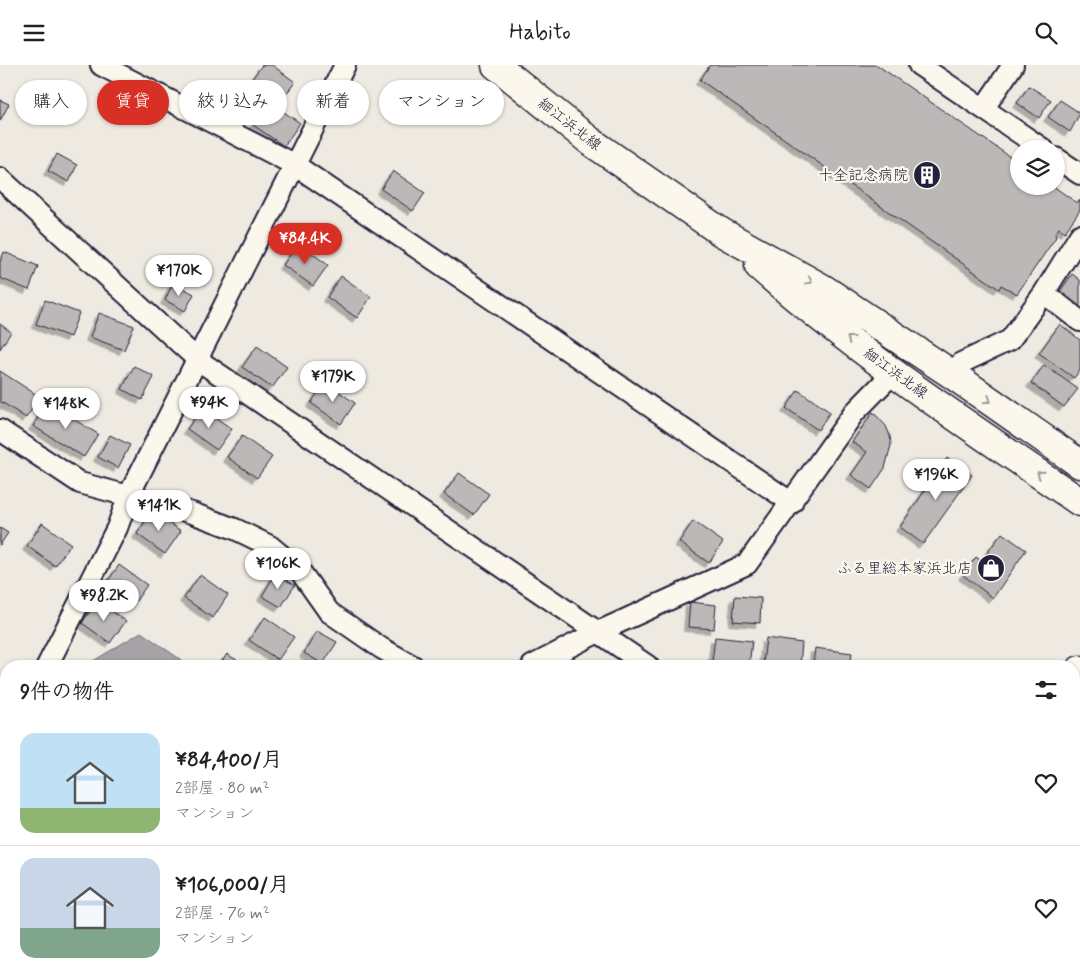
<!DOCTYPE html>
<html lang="ja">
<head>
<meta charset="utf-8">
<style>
	:root { --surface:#fff; --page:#f6f6f6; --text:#222; --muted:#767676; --line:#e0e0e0; --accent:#d93025 }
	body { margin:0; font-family:Mynerve,"Klee One",sans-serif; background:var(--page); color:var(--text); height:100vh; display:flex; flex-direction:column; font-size:19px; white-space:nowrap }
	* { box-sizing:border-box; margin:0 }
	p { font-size:16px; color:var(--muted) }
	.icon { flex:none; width:28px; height:28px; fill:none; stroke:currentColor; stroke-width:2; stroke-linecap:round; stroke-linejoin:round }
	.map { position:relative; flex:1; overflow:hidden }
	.panel { position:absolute; left:0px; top:595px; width:1080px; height:320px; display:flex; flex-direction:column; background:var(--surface); border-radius:20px 20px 0 0; box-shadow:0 1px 4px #0004 }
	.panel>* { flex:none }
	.top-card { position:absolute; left:15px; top:15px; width:500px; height:45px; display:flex; gap:10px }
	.tools { position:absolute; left:1010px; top:75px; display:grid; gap:10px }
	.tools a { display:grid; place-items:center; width:55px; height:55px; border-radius:50%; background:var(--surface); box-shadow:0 1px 4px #0004; font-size:25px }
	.price { position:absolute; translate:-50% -42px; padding:0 11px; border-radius:18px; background:#fff; color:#222; font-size:16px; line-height:32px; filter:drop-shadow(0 1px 2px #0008) }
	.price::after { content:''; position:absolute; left:50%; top:30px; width:15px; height:11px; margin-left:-8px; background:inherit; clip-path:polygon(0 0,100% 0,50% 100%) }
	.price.on { background:var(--accent); color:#fff }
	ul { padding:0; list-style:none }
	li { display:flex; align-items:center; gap:15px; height:125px; padding:0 20px }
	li+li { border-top:1px solid var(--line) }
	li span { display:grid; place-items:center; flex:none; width:140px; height:100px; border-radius:15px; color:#555 }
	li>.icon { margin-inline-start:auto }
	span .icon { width:60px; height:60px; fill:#fffc; stroke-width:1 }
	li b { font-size:21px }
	h2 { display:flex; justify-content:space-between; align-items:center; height:60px; padding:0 20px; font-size:21px }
	.chip { padding:0 18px; border-radius:22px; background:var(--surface); box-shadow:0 1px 4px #0004; font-size:18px; line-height:45px }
	.chip.on { background:var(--accent); color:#fff }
	header { display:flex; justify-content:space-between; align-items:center; height:65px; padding:0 20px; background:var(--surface); font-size:22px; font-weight:600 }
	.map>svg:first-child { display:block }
	.built { fill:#dfdbd5 }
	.water { fill:#a6a3a7; stroke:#716f7c }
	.building { fill:#bcb8b8; stroke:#22223b; filter:url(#shadow) }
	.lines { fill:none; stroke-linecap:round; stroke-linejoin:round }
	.street-casing { stroke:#22223b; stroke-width:24 }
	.secondary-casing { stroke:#22223b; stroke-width:31 }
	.highway-casing { stroke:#22223b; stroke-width:31 }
	.path { stroke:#22223b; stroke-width:3; stroke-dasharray:4 4; stroke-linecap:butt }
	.street { stroke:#fbf7ec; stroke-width:20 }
	.secondary { stroke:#fbf7ec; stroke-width:28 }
	.highway { stroke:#fbf7ec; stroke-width:28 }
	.oneway { stroke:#99979c }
	.labels { text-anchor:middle; stroke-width:4.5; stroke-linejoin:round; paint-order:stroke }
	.street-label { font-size:15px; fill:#22223b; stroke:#fbf7ec }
	.poi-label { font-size:15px; fill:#22223b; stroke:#fbf7ec; text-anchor:end }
</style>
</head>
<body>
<header><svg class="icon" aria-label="menu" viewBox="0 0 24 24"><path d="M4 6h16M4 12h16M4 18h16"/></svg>Habito<svg class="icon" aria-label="search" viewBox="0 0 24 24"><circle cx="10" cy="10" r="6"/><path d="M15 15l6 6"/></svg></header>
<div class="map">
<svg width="1080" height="915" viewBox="0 0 1080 915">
	<defs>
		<filter id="shadow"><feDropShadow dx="-4.5" dy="4.5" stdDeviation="0" flood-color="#0004"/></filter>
	</defs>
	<rect width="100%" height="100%" fill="#eeeae2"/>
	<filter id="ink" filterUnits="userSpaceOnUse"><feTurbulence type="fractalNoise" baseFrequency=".02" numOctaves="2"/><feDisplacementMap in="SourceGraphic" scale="10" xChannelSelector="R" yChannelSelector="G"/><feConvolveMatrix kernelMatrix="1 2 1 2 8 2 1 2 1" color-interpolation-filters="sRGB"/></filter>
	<g filter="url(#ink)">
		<path class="built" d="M1080,685V915H910L915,909H1074V693Z"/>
		<path class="water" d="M141,567L190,601H85Z"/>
		<path class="building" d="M262,0H272L295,17L279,39L249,18Z
			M710,0H877L1019,98V121H1053L1077,138L1080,135V145L1065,167L1059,163L1055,169L1056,172L1017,229L1001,220L999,224L700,15Z
			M1029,21L1051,35L1039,53L1017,38Z
			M0,35L9,39L0,56Z
			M1060,35L1080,48L1070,67L1048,52Z
			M269,37L300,58L284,81L253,60Z
			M57,89L77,100L69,117L48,106Z
			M393,106L425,128L413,146L381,124Z
			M298,178L328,200L313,221L283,200Z
			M4,187L38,201L29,225L0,213V197Z
			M1072,209L1080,215V244L1059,228Z
			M341,211L371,232L357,253L327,232Z
			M173,218L194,229L185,246L165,235Z
			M45,235L79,248L70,272L36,259Z
			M99,248L134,261L124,285L90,272Z
			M0,259L11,267L0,284Z
			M1060,259L1080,275V305L1074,313L1039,288Z
			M257,281L287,302L272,323L242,302Z
			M1044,300L1078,324L1064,342L1031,318Z
			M134,301L154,312L142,335L122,324Z
			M0,306L40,332L26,353L0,336Z
			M325,317L355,338L341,359L311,338Z
			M798,325L830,347L818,365L786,343Z
			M47,338L98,369L84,392L33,361Z
			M202,343L232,364L217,385L187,364Z
			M873,347L886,361L890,371L891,380L885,403L871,424L851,410L867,387L852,377Z
			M110,370L130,380L118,403L98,392Z
			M242,371L272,392L257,413L227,392Z
			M947,393L972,410L923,479L900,462Z
			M459,408L489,429L474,450L444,429Z
			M152,446L181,466L165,489L137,469Z
			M693,456L723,477L709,498L679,477Z
			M42,458L71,479L55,501L27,481Z
			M0,463L8,468L0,480Z
			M1002,468L1026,485L993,533L963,510L976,492L981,496Z
			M119,500L147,520L131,543L103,523Z
			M275,509L295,520L281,542L262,531Z
			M200,510L228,530L213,553L184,533Z
			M735,531L761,533L760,558L733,556Z
			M97,536L126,556L110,578L82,558Z
			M690,537L716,540L714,564L688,562Z
			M265,552L294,572L278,595L249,575Z
			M317,566L337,577L323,599L304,588Z
			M715,572L752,576L749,601L712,597Z
			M766,573L802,578L800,601L763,599Z
			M815,583L852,588L850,601H813Z
			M227,589L246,601H219Z
			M3,758L6,762V787L0,792V761Z
			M6,794V829L0,823V800Z
			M0,837L6,843V857L0,863Z
			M17,909H71L68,915H27Z
			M76,909H102L100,915H73Z
			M226,909H256L268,915H223Z
			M690,909H731L732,910L728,915H697Z"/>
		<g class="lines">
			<g class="street-casing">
				<path id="street" d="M101,0L295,100L792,438
					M919,0L1043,84
					M984,43L1013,0
					M1056,93L1080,109
					M0,113L198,295L648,601
					M1044,228L1080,256
					M953,310L961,298L1010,275L1044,228L1080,170
					M0,365L80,418L192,448L235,464L270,481L300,506L329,547L381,583L413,601
					M47,601L117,463L129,430L345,0
					M532,601L598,567L747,499L854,348L894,307
					M0,690L6,680
					M0,728L6,736
					M176,909L185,915
					M771,909L777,915
					M398,915L399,909"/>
			</g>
			<g class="secondary-casing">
				<path id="secondary" d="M496,0L590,76L721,167L822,223L953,310L1080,399
					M759,201C858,289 971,362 1080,437"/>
			</g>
			<g class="highway-casing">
				<path id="highway" d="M1074,613L1080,605
					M1074,659L1080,651
					M830,915L835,909
					M868,915L873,909"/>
			</g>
			<path class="path" d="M909,909L915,915"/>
			<use href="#street" class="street"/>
			<use href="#secondary" class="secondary"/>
			<use href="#highway" class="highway"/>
		</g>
		<defs><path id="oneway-chevron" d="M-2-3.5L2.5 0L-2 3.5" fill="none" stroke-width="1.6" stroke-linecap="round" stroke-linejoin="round" transform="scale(1.25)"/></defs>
		<g class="oneway">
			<use href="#oneway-chevron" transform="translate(809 216) rotate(29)"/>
			<use href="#oneway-chevron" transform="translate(850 274) rotate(-143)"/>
			<use href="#oneway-chevron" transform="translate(988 335) rotate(35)"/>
			<use href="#oneway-chevron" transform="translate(1040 409) rotate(-145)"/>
		</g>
	</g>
	<defs>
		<g id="building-disc" transform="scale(1.4375)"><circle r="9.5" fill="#22223b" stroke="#fbf7ec"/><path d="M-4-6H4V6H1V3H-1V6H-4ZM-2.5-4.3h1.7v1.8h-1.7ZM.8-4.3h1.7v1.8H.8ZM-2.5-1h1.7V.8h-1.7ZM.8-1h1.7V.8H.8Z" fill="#fff"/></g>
		<g id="shop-disc" transform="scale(1.4375)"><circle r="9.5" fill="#22223b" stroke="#fbf7ec"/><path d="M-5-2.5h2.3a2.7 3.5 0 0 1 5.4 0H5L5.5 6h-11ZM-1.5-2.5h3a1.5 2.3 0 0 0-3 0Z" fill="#fff"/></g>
	</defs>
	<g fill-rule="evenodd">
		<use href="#building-disc" x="927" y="110"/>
		<use href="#shop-disc" x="991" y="503"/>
	</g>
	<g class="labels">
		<g class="street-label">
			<text transform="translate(570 59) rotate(38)" y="5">細江浜北線</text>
			<text transform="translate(896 308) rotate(36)" y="5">細江浜北線</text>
		</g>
		<g class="poi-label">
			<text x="908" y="115">十全記念病院</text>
			<text x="972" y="508">ふる里総本家浜北店</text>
		</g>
	</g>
</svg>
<div class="tools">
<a><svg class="icon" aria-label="layers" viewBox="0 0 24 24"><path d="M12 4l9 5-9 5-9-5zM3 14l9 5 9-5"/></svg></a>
</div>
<b class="price on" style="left:305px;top:200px">¥84.4K</b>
<b class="price" style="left:179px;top:232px">¥170K</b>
<b class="price" style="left:333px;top:338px">¥179K</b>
<b class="price" style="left:209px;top:364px">¥94K</b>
<b class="price" style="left:66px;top:365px">¥148K</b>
<b class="price" style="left:936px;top:436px">¥196K</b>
<b class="price" style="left:159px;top:467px">¥141K</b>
<b class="price" style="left:278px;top:525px">¥106K</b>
<b class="price" style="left:104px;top:557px">¥98.2K</b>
<div class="top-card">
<a class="chip">購入</a>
<a class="chip on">賃貸</a>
<a class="chip">絞り込み</a>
<a class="chip">新着</a>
<a class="chip">マンション</a>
</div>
<section class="panel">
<h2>9件の物件<svg class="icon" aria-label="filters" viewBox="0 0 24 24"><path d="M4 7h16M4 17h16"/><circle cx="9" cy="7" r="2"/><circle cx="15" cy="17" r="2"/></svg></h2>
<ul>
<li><span style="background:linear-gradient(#bfe0f5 75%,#8fb573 0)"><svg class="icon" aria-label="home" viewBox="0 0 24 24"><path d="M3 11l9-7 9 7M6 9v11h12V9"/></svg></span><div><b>¥84,400/月</b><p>2部屋 · 80 m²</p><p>マンション</p></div><svg class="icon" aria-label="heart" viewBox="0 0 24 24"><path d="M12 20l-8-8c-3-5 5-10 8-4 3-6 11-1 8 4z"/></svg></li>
<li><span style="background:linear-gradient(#c9d6e8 70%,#7fa58c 0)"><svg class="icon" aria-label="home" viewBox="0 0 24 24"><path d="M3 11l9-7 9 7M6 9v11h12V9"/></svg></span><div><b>¥106,000/月</b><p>2部屋 · 76 m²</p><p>マンション</p></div><svg class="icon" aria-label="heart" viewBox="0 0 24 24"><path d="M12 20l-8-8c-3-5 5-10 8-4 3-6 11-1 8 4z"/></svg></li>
</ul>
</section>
</div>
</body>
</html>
